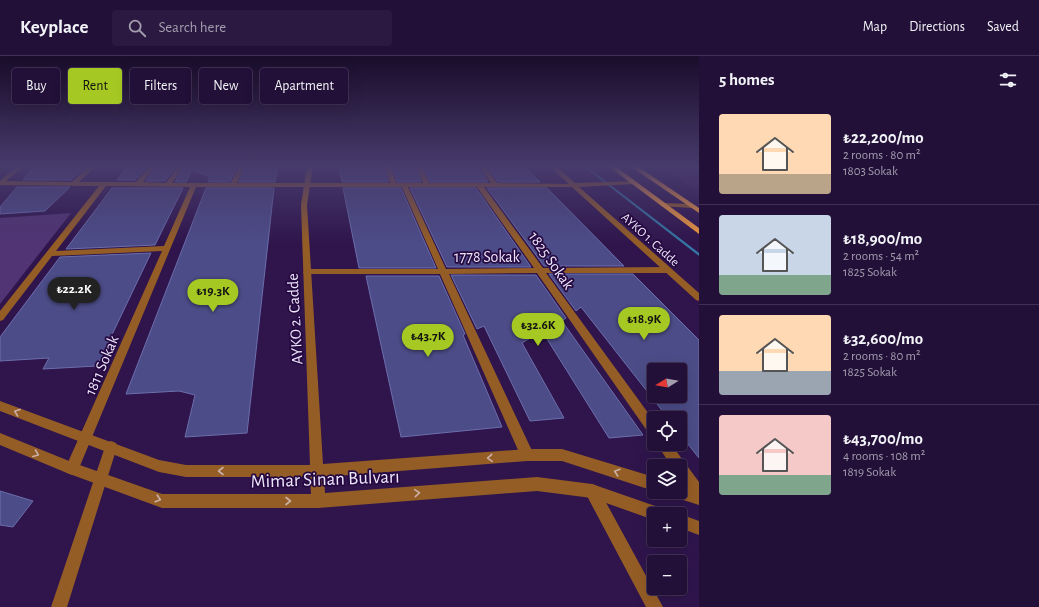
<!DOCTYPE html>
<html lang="en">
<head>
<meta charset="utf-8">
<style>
	:root { --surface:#231039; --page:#2b1941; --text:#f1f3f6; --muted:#a39dae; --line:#403053; --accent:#a5c822 }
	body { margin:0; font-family:"Alegreya Sans",sans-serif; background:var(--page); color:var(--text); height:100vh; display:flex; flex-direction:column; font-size:15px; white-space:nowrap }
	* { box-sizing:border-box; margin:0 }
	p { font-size:13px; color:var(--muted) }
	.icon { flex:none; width:22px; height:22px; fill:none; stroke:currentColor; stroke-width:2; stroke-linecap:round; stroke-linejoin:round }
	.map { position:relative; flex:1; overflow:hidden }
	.panel { display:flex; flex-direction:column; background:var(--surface); width:340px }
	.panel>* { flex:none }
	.banner { position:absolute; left:12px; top:12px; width:380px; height:36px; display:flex; gap:8px }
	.needle { width:26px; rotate:259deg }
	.buttons { position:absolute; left:647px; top:307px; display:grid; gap:8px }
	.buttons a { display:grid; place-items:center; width:40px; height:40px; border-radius:4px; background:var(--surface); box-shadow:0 4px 16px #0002,0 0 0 1px var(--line); font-size:20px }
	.price { position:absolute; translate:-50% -34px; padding:0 9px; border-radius:14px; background:var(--accent); color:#111; font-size:13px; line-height:26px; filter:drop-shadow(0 1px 2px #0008) }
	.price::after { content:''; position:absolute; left:50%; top:24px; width:12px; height:9px; margin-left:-6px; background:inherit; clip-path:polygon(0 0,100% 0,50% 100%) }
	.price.current { background:#222; color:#fff }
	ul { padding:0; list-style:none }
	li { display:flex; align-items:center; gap:12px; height:100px; padding:0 20px }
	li+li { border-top:1px solid var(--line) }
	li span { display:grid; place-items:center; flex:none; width:112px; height:80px; border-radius:4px; color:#555 }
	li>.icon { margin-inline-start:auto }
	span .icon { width:48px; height:48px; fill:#fffc; stroke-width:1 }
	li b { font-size:17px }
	h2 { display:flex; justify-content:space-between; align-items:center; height:48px; padding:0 20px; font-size:17px }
	.tag { padding:0 14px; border-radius:4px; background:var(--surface); box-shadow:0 4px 16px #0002,0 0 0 1px var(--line); font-size:14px; line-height:36px }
	.tag.current { background:var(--accent); color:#111 }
	header { display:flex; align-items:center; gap:24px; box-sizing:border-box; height:56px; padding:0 20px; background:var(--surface); border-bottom:1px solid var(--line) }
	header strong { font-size:19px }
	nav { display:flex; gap:22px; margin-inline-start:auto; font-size:14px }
	.search { width:280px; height:36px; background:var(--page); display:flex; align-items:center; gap:10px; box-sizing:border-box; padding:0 14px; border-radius:4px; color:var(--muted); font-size:15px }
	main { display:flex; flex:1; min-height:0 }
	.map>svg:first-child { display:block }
	.built { fill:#3a1c59 }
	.green { fill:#503474 }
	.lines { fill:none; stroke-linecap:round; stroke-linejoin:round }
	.stream { fill:#3476a4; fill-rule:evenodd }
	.building { fill:#4c4c88; stroke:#6c6ead; fill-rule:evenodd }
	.minor { fill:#955d26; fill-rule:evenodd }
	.tertiary { fill:#955d26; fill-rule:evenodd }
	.primary { fill:#f69a3c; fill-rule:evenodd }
	.oneway { stroke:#caafa6 }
	.labels { text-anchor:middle; stroke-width:3.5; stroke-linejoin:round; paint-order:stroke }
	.far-street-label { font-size:13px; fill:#ede6fb; stroke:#250940 }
	.street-label { font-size:16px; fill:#ede6fb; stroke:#250940 }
	.near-street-label { font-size:19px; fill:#ede6fb; stroke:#250940 }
</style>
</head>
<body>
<header>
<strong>Keyplace</strong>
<div class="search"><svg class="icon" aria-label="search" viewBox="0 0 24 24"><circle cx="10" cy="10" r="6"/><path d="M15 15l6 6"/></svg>Search here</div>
<nav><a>Map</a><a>Directions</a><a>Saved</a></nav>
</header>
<main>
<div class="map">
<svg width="699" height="551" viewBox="0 0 699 551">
	<rect width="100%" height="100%" fill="#2f154c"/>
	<path class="built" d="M657,110H699V136V135Z"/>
	<path class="green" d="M71,157L0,248V162Z"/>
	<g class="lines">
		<path class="stream" d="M583,110H586L699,197V200Z"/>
	</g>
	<path class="building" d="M34,110H87L71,124H23Z
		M128,110H148L135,124H117Z
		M157,110H176L165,125H146Z
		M185,110H237L230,126H208L210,121L192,114L186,126H175Z
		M246,110H277L275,126H239Z
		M339,110H384L388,126H342Z
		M393,110H415L421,126H397Z
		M424,110H478L488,126H430Z
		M487,110H524L540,126H498Z
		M17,131H70L45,155L0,158V151Z
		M112,132H183L155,189L66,193Z
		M206,132H274L247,377L185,381L195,339L179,335L126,338Z
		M343,132H401L436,212H359Z
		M410,132H476L531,211H447Z
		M487,132H547L624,210H544Z
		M151,197L97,310L43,313L49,302L0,305V281L60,201Z
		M549,218H633L699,284V402L680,378V362H668L581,251L576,255ZM654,314H680V340H654Z
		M451,219H536L566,262L562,265L643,379L609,382L542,275L522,287L564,362L530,365L484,270L477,273Z
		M366,220H439L465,278L463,279L502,371L401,381Z
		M0,435L33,445L13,471L0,469Z"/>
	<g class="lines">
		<path class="minor" d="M89,110H96L79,126H136L150,110H156L143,126L166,127L178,110H184L172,127H231L239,110H245L237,127H390L385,110H391L396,127H423L416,110H422L429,127H491L479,110H485L497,127L574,128V130L572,131H484L543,212L668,211L672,214L668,217H546L654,365V380L650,379L537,217L449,218L534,399L532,403L527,405L522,403L440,218H304L303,216L307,213H438L402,131H196L77,417L72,419L67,417L65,413L162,195L52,200L3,264L0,265V255L99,130L1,129L0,125L72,126ZM106,130L190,131L164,190L56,195ZM408,131H477L534,212L446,213Z
			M111,385L116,387L117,391L67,551H51L105,391L106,387Z
			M657,388H671L699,426V445L694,443L680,423V410H671Z
			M592,428L597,430L663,551H646L587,440L585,435L587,430Z"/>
		<path class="tertiary" d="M17,110H24L0,130V125Z
			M307,110H313L307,149L323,408L527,393H562L654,421V435L562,405H527L324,421L325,437L537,421L592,428L658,451L663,453L665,458H654V464L592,442L537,435L318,452H162L67,417L0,389V377L74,407L162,438H311L310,421H186L159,416L0,355V345L159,404L186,409H310L301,149Z
			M549,110H556L575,127L636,125V127L634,128L579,131L699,237V245L696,244Z
			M663,147L692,148L695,150L692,152L661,150L660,149Z
			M680,429L699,435V449L674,441L672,436H680Z
			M679,458H680L699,465V479L680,472Z"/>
		<path class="primary" d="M608,110H615L699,172V178Z
			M630,110H637L699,152V157Z"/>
	</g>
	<defs><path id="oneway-chevron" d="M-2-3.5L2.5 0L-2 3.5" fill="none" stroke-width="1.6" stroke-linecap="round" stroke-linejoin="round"/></defs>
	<g class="oneway">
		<use href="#oneway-chevron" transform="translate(17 356) rotate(-160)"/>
		<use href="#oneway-chevron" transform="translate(36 398) rotate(22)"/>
		<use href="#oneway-chevron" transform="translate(490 402) rotate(176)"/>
		<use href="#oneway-chevron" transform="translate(221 415) rotate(180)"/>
		<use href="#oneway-chevron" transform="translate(617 416) rotate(-162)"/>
		<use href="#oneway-chevron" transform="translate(417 437) rotate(-5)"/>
		<use href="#oneway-chevron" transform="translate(158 443) rotate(17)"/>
		<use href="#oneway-chevron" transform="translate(288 445)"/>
	</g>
	<linearGradient id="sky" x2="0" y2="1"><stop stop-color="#1a0c2a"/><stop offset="0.59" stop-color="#473b6c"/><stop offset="1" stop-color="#473b6c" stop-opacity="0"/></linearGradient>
	<rect width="699" height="187" fill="url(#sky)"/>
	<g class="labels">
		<g class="far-street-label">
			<text transform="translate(651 183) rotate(42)" y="5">AYKO 1. Cadde</text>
		</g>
		<g class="street-label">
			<text x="487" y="206">1778 Sokak</text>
			<text transform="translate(552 204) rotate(55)" y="6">1825 Sokak</text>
			<text transform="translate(294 263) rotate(-93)" y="6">AYKO 2. Cadde</text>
			<text transform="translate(101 309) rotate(-67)" y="6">1811 Sokak</text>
		</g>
		<g class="near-street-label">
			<text transform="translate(325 422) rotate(-2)" y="7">Mimar Sinan Bulvarı</text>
		</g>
	</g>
</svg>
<div class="buttons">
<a><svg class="needle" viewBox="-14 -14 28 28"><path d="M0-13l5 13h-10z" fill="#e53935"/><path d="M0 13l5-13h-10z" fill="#a39dae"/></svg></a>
<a><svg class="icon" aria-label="locate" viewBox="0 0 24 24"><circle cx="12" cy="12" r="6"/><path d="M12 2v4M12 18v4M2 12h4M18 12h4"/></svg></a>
<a><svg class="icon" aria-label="layers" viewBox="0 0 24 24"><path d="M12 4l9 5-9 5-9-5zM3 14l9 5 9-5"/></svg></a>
<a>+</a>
<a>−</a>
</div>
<b class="price current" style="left:74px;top:255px">₺22.2K</b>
<b class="price" style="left:213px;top:257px">₺19.3K</b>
<b class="price" style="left:644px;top:285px">₺18.9K</b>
<b class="price" style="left:538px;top:291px">₺32.6K</b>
<b class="price" style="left:428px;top:302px">₺43.7K</b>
<div class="banner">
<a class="tag">Buy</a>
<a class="tag current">Rent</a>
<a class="tag">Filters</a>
<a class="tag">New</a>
<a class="tag">Apartment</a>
</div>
</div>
<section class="panel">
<h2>5 homes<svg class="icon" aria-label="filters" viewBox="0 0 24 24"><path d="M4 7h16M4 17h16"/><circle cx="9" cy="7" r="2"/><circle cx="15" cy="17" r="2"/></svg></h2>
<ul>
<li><span style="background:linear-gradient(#ffd9b3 75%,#b9a48a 0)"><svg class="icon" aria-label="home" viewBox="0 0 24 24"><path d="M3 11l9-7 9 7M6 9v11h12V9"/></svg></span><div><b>₺22,200/mo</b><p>2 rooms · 80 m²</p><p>1803 Sokak</p></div></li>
<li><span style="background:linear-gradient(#c9d6e8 75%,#7fa58c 0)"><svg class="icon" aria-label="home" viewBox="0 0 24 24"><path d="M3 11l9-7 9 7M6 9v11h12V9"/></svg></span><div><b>₺18,900/mo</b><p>2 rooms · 54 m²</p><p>1825 Sokak</p></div></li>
<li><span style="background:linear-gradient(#ffd9b3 70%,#9aa5b1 0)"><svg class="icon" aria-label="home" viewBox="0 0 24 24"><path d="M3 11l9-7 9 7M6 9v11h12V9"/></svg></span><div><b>₺32,600/mo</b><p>2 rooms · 80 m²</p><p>1825 Sokak</p></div></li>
<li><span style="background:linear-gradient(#f6c9c9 75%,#7fa58c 0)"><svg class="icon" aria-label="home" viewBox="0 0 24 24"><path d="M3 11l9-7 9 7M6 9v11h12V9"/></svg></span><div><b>₺43,700/mo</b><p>4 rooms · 108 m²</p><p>1819 Sokak</p></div></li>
</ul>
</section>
</main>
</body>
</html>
